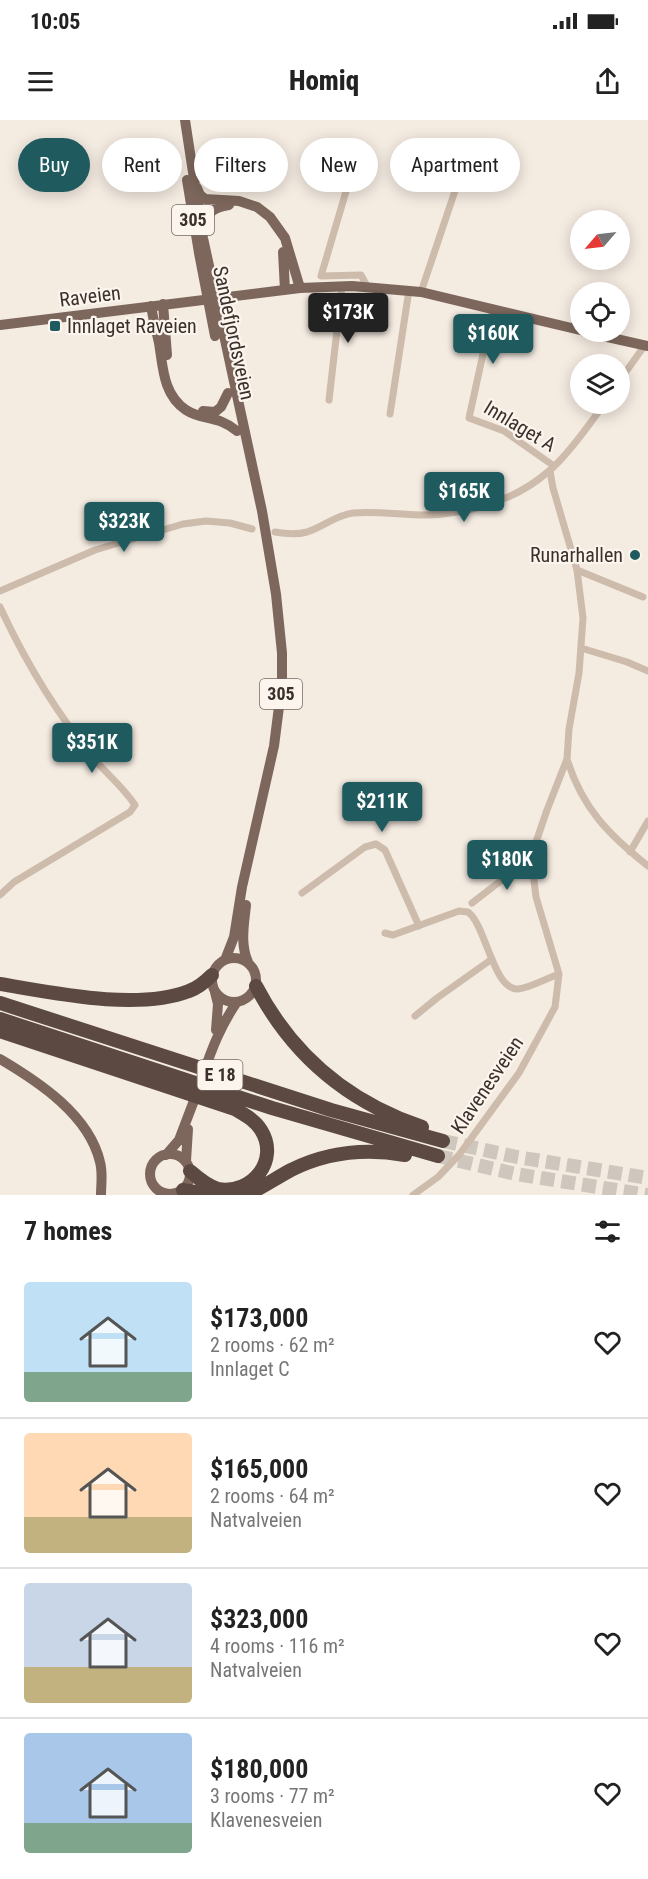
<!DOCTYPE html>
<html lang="en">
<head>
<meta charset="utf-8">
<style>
	:root { --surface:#fff; --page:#f6f6f6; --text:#222; --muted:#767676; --line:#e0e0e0; --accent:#1f5a5e }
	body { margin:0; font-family:"Roboto Condensed",sans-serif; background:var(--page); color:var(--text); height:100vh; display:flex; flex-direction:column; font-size:22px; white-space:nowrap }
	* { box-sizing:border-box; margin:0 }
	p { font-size:20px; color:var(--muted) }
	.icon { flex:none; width:33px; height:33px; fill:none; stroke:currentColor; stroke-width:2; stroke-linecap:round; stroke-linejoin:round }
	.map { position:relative; height:1075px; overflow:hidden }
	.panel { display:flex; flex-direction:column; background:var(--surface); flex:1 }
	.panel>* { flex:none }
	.hud { position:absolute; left:18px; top:18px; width:612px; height:54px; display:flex; gap:12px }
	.needle { width:39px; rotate:242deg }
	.controls { position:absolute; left:570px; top:90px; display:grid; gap:12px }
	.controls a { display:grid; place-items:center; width:60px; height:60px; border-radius:50%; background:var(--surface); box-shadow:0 3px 15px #0003; font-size:30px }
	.price { position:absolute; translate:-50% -51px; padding:0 14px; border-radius:6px; background:var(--accent); color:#fff; font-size:20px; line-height:39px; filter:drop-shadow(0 2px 3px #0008) }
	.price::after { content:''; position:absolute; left:50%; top:36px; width:18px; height:14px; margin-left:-9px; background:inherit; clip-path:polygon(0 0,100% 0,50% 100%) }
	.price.on { background:#222; color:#fff }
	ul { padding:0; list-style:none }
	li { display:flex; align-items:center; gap:18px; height:150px; padding:0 24px }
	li+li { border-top:2px solid var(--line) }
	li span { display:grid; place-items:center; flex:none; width:168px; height:120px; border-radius:6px; color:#555 }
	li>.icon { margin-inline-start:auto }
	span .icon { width:72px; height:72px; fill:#fffc; stroke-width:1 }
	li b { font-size:26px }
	h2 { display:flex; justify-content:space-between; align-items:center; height:72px; padding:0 24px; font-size:26px }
	.pill { padding:0 21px; border-radius:27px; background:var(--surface); box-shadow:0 3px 15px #0003; font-size:21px; line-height:54px }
	.pill.on { background:var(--accent); color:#fff }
	.status { display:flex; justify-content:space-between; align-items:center; height:42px; padding:0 30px; background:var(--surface); direction:ltr }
	.status svg { height:16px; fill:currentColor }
	header { display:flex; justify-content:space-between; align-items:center; height:78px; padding:0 24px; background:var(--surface); font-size:27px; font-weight:800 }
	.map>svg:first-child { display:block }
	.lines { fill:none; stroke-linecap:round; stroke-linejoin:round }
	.highway-tunnel { stroke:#cfc6bd; stroke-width:14; stroke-dasharray:14 7; stroke-linecap:butt }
	.street { stroke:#cdbbac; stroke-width:7 }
	.primary { stroke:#7d675c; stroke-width:10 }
	.highway { stroke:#5c4a42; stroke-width:14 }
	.poi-dot { fill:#1f5a5e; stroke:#fbf5ee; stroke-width:2 }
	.labels { text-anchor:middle; stroke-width:4.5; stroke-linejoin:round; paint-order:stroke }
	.shield { fill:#fbf5ee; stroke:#756b66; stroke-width:1.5 }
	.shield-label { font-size:18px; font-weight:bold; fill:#3b302b }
	.street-label { font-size:20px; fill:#3b302b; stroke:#fbf5ee }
	.poi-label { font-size:20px; fill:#3b302b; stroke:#fbf5ee; text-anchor:start }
</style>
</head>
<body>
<div class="status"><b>10:05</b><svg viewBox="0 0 49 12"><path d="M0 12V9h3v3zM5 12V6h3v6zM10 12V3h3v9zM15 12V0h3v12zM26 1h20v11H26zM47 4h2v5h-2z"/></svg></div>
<header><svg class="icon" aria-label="menu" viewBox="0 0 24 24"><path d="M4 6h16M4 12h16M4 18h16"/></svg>Homiq<svg class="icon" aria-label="share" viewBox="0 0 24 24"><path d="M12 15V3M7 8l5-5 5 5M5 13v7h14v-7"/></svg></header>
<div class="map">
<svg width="648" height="1075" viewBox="0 0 648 1075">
	<rect width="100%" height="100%" fill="#f4ebe1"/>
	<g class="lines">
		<path class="highway-tunnel" d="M443,1021L517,1037L648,1058
			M438,1036L516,1054L648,1075"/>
		<path class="street" d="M355,41L321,156L361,155L367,166
			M421,172L459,59
			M493,188L469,298L504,311L554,346
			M620,260L645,225
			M329,280L342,166
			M390,294L409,170
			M275,412C286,414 296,415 307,412C323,407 336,395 353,393C378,391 402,395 426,395C470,394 516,380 549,351C568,335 590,304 604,284
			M577,450L643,477
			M0,471L95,430L183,404L206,401L230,403L252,409
			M0,487C25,541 57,594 95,640C108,655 124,668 135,685L130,692L14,762L0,775
			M581,528L627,542L648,551
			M567,639C582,688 609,715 648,746
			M630,732L648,701
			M302,773L365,727L376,724L385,730L419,806
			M472,783L503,759L532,744
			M385,813L393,815L459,791L468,792C486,805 493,870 518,869C530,868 547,858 559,854
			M415,896L437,878L492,839
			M413,1075L438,1057L459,1035L519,953L555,887L559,854L536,777L532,744L536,722L547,690L567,639L569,609L579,553L583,498L577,450L553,368L550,351"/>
		<path class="primary" d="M185,0L203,118L262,391L276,474L282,533V563L274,626L242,767L234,817L225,840
			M187,60L199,133L215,216
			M197,68L200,75L205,79L239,81L257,87L270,97L285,118L300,168
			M205,109C207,92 212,88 229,85
			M283,132L285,170
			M163,184L167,235
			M151,186C153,198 156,210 159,223C163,247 163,275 186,290C203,301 218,295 237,311
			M0,205L300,168L352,166L421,172L580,210
			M585,212L648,226
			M203,291L215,292L221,287L228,273
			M246,785C244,805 240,824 248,842
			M212 860a22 22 0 1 1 44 0a22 22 0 1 1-44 0Z
			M215,872L218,884L216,910
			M0,939C39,962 89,995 100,1042C103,1053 101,1064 101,1075
			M203,955C212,928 221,905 237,882
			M150 1054a20 20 0 1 1 40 0a20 20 0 1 1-40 0Z
			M166,1035L179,1020L198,970
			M186,1041L188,1009"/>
		<path class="highway" d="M0,864C54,873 137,891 189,871C198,868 205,862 212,855
			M256,866C292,935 348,982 422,1007
			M0,883L331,990L443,1021
			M0,899L272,988L438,1036
			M0,911L235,989C245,995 255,1000 261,1010C280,1040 252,1075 218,1069C207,1066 198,1058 190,1051
			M183,1070L211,1075
			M246,1075C262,1068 276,1058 291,1050C327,1032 365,1028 405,1035"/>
	</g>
	<g class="poi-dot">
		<rect x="49" y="200" width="12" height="12" rx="3"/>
		<circle cx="635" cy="435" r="6"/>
	</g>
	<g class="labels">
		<g class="shield">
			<rect x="172" y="85" width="42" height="30" rx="4.5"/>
			<rect x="260" y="559" width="42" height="30" rx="4.5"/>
			<rect x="197.5" y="940" width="45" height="30" rx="4.5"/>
		</g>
		<g class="shield-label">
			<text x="193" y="106">305</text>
			<text x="281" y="580">305</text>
			<text x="220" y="961">E 18</text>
		</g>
		<g class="street-label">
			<text transform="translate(90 176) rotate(-7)" y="7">Raveien</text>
			<text transform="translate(234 213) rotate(78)" y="7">Sandefjordsveien</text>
			<text transform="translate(520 306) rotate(31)" y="7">Innlaget A</text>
			<text transform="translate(487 965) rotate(-56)" y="7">Klavenesveien</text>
		</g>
		<g class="poi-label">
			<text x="67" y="213">Innlaget Raveien</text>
			<text x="623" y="442" text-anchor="end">Runarhallen</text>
		</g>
	</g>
</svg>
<div class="controls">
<a><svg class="needle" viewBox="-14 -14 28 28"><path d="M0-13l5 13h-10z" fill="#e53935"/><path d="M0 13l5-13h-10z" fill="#767676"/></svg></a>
<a><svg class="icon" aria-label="locate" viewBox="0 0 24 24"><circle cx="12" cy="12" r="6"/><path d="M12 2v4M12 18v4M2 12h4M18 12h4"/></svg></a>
<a><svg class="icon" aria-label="layers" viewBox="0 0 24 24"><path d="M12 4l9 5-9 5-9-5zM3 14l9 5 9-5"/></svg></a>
</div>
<b class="price on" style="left:348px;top:224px">$173K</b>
<b class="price" style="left:493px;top:245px">$160K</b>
<b class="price" style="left:464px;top:403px">$165K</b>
<b class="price" style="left:124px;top:433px">$323K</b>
<b class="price" style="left:92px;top:654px">$351K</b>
<b class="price" style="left:382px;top:713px">$211K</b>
<b class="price" style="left:507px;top:771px">$180K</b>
<div class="hud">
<a class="pill on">Buy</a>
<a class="pill">Rent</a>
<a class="pill">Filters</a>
<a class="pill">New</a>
<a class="pill">Apartment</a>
</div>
</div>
<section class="panel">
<h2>7 homes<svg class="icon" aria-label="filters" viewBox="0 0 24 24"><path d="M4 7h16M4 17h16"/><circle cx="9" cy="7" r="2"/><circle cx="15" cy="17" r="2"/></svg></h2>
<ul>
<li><span style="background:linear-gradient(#bfe0f5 75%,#7fa58c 0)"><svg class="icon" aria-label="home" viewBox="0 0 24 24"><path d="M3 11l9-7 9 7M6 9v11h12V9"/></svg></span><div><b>$173,000</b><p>2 rooms · 62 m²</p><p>Innlaget C</p></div><svg class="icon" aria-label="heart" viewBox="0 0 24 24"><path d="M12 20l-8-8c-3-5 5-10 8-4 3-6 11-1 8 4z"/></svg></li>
<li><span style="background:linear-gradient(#ffd9b3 70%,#c2b280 0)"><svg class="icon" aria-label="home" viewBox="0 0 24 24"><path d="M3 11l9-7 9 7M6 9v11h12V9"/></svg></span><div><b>$165,000</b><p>2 rooms · 64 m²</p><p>Natvalveien</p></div><svg class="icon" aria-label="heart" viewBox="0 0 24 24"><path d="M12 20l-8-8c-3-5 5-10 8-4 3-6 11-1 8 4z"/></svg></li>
<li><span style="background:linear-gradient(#c9d6e8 70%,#c2b280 0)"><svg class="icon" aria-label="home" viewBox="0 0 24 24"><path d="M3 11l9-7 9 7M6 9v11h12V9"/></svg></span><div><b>$323,000</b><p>4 rooms · 116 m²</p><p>Natvalveien</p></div><svg class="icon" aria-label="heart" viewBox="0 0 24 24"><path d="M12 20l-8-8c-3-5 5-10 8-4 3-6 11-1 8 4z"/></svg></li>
<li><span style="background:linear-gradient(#a9c7e8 75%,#7fa58c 0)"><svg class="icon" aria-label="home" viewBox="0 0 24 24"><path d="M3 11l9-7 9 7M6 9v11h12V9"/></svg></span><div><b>$180,000</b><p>3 rooms · 77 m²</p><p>Klavenesveien</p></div><svg class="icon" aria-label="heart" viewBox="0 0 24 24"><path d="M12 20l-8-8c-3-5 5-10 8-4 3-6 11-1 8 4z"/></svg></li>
</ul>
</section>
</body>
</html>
